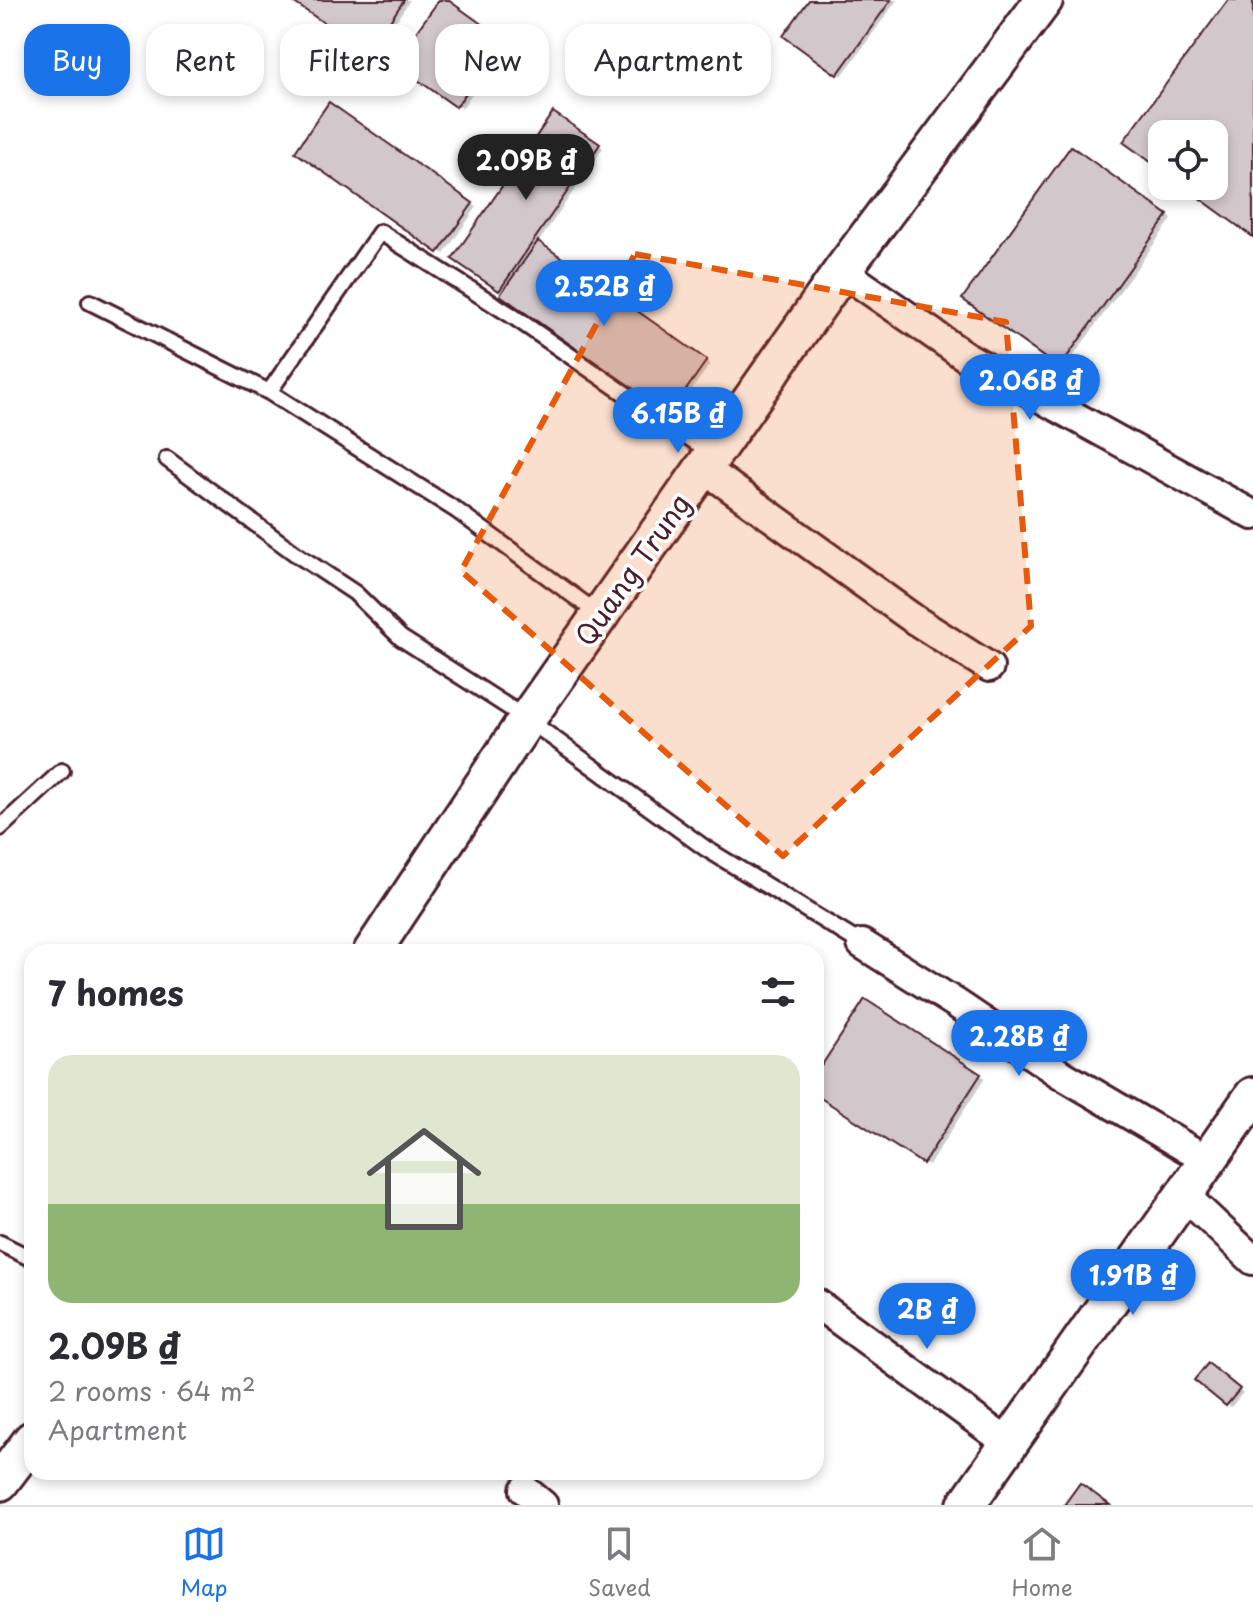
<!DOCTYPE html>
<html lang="en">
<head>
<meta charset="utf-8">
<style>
	:root { --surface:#fff; --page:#f2f2f3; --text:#2b2b33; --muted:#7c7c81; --line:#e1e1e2; --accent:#1a73e8 }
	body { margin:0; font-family:"Playpen Sans",sans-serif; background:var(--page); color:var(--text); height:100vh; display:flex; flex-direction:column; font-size:30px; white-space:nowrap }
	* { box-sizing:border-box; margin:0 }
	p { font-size:26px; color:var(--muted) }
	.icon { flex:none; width:44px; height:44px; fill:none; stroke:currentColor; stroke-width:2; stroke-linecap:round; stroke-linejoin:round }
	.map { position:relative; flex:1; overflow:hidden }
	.drawer { position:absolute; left:24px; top:944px; width:800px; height:536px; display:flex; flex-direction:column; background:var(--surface); border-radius:24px; box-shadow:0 4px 12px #0003 }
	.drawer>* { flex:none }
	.hud { position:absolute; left:24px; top:24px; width:800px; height:72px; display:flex; gap:16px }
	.controls { position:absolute; left:1148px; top:120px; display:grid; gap:16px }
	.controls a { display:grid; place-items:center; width:80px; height:80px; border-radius:16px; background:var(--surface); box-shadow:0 4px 12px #0003; font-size:40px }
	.price { position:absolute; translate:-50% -68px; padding:0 18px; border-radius:28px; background:var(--accent); color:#fff; font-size:26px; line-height:52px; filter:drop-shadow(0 2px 4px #0008) }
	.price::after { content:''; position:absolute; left:50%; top:48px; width:24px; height:18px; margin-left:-12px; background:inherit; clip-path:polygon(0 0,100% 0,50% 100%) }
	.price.selected { background:#222; color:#fff }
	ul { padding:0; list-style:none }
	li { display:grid; align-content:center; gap:16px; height:424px; padding:0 24px }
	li+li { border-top:2px solid var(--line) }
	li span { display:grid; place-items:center; height:248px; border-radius:24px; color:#555 }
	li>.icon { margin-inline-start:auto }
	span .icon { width:144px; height:144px; fill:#fffc; stroke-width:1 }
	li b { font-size:34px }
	h2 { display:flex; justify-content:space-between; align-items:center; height:96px; padding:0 24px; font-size:34px }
	.chip { padding:0 28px; border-radius:24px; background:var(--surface); box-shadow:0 4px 12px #0003; font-size:28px; line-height:72px }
	.chip.selected { background:var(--accent); color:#fff }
	.tabs { display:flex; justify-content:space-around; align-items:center; height:112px; border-top:2px solid var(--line); background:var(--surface); font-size:22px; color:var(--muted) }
	.tabs a { display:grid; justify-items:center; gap:4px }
	.tabs .selected { color:var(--accent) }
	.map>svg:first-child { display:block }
	.shadow { fill:#0003 }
	.building { fill:#d2c7cb; stroke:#4a1f2b; stroke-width:2 }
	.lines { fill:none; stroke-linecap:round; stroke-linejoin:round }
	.service-casing { stroke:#4a1f2b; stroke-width:20 }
	.minor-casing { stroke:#4a1f2b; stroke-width:34 }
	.tertiary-casing { stroke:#4a1f2b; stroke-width:42 }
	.service { stroke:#fff; stroke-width:14 }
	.minor { stroke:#fff; stroke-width:28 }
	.tertiary { stroke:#fff; stroke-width:36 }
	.marked { fill:#e8590c; fill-opacity:0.2; stroke:#e8590c; stroke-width:6; stroke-dasharray:16 10; stroke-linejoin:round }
	.labels { text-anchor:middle; stroke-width:7; stroke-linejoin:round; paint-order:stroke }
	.street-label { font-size:28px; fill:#4a1f2b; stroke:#fff }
</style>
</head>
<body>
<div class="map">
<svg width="1253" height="1505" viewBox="0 0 1253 1505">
	<rect width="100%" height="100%" fill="#fff"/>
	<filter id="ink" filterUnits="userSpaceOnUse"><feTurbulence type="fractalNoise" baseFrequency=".0125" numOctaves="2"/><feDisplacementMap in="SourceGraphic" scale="16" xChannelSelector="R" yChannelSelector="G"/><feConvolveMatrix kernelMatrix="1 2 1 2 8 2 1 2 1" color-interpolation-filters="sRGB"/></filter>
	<g filter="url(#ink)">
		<path class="shadow" d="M293,0H410L374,54Z
			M441,0H446L508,44L462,108L397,62Z
			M812,0H897L842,76L838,73Z
			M334,108L477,207L444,254L297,152Z
			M553,115L603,148L538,243L710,364L674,415L455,258Z
			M1076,151L1172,219L1064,369L1060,367Z
			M865,1002L985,1078L929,1165L816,1092V1078Z
			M1213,1368L1243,1393L1231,1407L1227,1404Z"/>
		<path class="building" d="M290,0H404L369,53Z
			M439,0H448L504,40L456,107L394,63Z
			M809,0H891L837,75L783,36Z
			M1228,0H1253V237L1183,186H1214V134H1162V170L1123,142Z
			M329,102L473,203L438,253L295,152Z
			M553,112L600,144L499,291L452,259Z
			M1071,146L1168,215L1059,368L962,299Z
			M538,241L707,360L669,414L500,295Z
			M865,999L981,1074L923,1164L816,1095V1074Z
			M1208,1363L1240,1389L1226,1406L1194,1380Z
			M1080,1483L1110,1505H1064Z"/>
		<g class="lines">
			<g class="service-casing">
				<path id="service" d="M90,302L269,392L456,510L600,615
					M269,392L380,232L511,315L714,455
					M167,459L296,554L355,593L401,638L527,719L705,848L862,944
					M0,828L62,771
					M0,1243L32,1259"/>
			</g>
			<g class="minor-casing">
				<path id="minor" d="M842,271L965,356L1253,515
					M705,469L915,620L989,667
					M862,944L957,1004L1059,1073L1207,1160
					M1183,1194L1253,1260
					M816,1303L1008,1443
					M525,1490L543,1505"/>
			</g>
			<g class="tertiary-casing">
				<path id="tertiary" d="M372,952L527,719L842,271L1044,0
					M0,1482L32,1440
					M966,1505L1253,1096"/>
			</g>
			<use href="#service" class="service"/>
			<use href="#minor" class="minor"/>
			<use href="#tertiary" class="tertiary"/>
		</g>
	</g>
	<path class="marked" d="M635,254L1006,322L1031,626L783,856L461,571Z"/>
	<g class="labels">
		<g class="street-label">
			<text transform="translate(633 570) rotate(-55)" y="10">Quang Trung</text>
		</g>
	</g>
</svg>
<div class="controls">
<a><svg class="icon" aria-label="locate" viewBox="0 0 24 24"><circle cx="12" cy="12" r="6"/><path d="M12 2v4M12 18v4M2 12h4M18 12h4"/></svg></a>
</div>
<b class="price selected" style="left:526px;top:202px">2.09B ₫</b>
<b class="price" style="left:604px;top:328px">2.52B ₫</b>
<b class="price" style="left:1030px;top:422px">2.06B ₫</b>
<b class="price" style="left:678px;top:455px">6.15B ₫</b>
<b class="price" style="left:1019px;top:1078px">2.28B ₫</b>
<b class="price" style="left:1133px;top:1317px">1.91B ₫</b>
<b class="price" style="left:927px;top:1351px">2B ₫</b>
<div class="hud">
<a class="chip selected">Buy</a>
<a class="chip">Rent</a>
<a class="chip">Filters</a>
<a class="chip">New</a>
<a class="chip">Apartment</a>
</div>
<section class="drawer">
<h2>7 homes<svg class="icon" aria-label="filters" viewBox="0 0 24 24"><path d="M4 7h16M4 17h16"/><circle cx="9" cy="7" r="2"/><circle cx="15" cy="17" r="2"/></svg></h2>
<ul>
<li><span style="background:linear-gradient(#dfe7d0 60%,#8fb573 0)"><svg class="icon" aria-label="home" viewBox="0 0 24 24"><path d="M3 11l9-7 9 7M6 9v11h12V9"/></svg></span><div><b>2.09B ₫</b><p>2 rooms · 64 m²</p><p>Apartment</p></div></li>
</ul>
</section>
</div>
<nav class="tabs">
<a class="selected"><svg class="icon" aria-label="map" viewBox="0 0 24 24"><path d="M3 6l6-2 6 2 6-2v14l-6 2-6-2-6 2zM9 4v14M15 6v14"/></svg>Map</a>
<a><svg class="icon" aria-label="saved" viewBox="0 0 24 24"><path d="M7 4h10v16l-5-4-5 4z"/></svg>Saved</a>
<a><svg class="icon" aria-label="home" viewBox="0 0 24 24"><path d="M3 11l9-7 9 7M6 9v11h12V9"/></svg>Home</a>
</nav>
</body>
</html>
